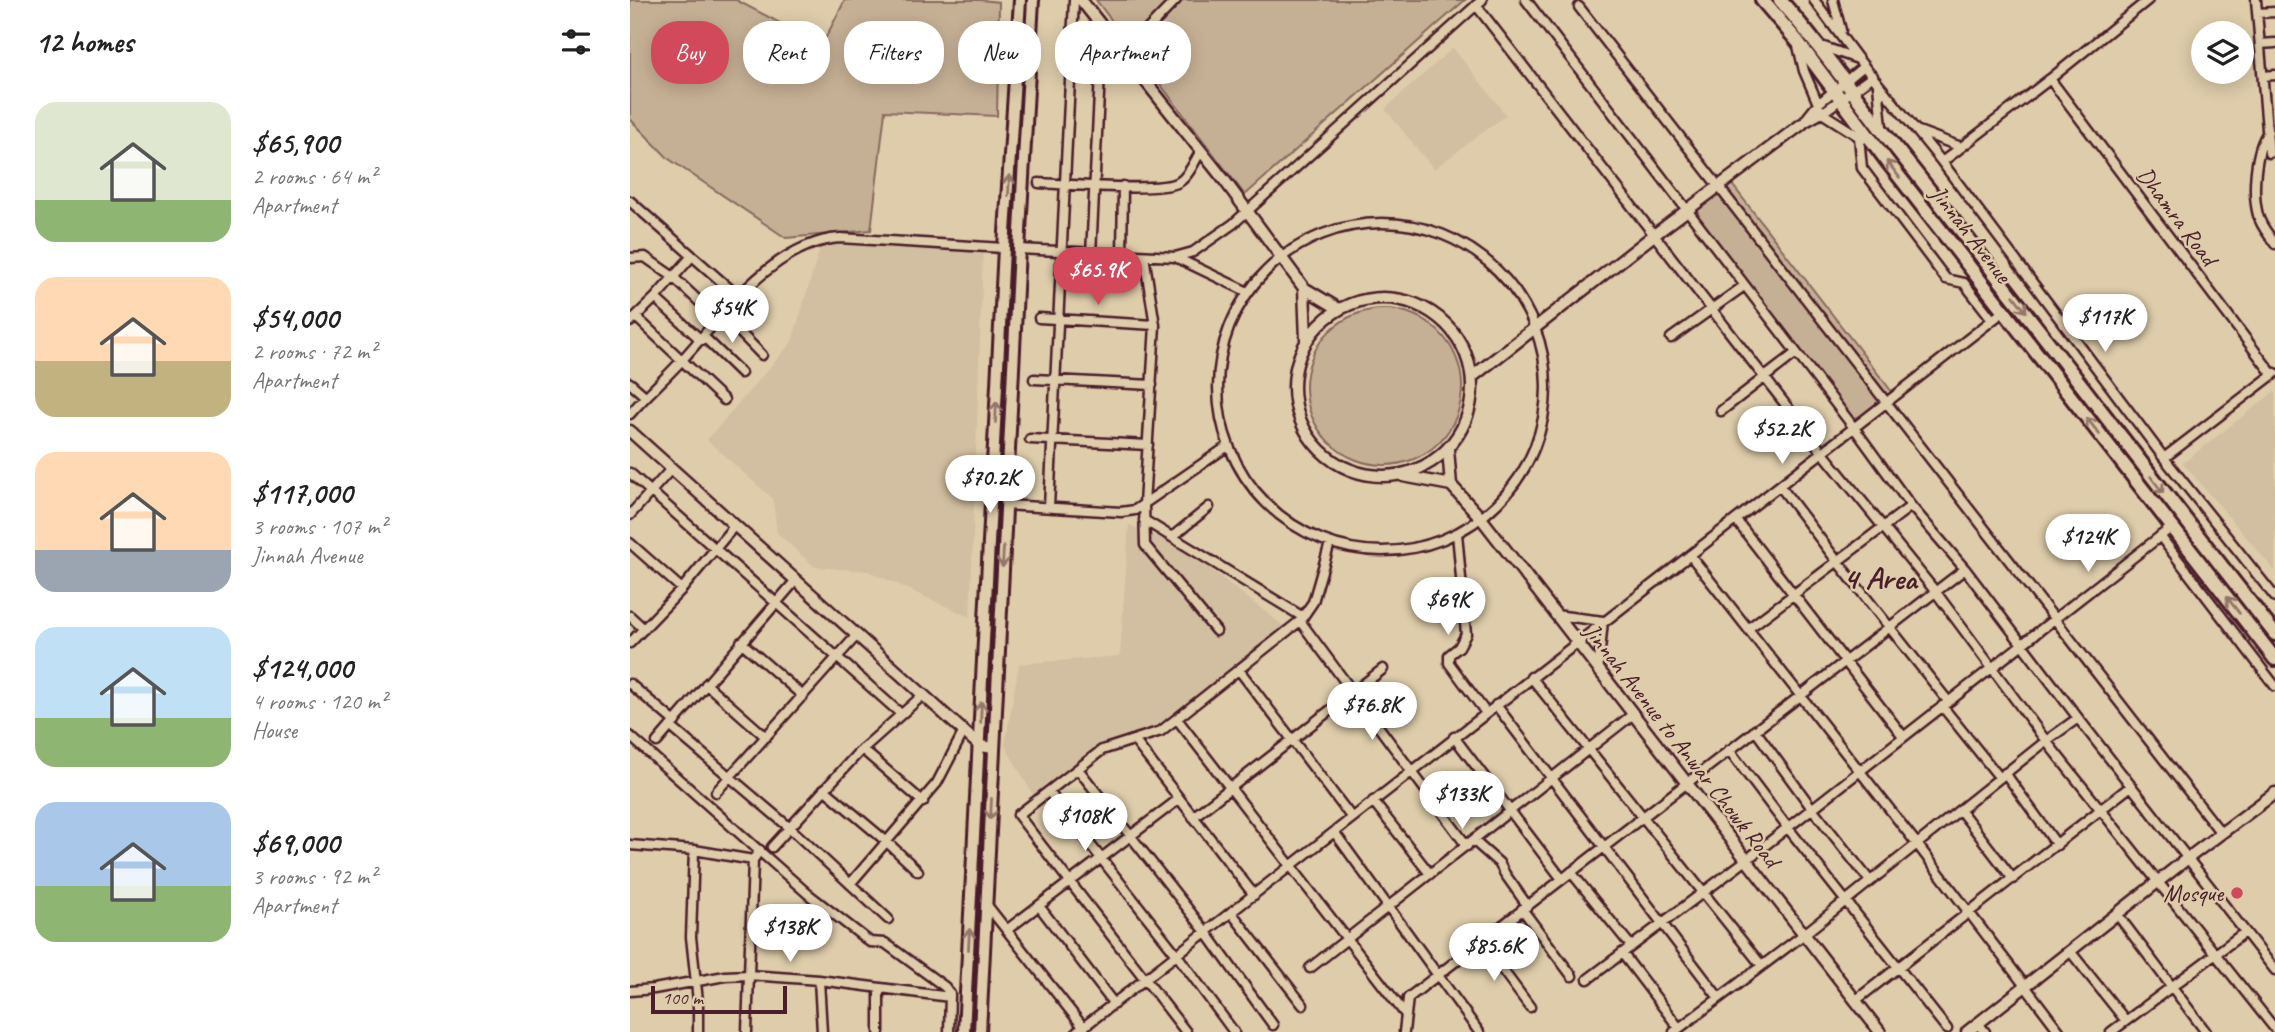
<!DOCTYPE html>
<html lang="en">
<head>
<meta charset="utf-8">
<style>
	:root { --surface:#fff; --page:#f6f6f6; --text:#222; --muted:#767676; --accent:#d1495b }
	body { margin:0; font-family:Caveat,sans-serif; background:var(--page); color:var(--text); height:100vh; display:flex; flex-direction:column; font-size:26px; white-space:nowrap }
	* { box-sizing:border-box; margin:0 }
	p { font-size:23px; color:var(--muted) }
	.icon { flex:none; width:38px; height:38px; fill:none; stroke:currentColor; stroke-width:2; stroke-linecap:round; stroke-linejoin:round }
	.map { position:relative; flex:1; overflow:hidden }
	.panel { display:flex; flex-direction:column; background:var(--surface); width:630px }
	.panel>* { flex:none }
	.top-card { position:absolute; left:21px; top:21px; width:665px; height:63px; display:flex; gap:14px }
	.buttons { position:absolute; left:1561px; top:21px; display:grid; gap:14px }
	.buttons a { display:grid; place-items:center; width:63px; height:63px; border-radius:50%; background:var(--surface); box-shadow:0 4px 18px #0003; font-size:35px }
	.scale { position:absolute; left:21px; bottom:18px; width:136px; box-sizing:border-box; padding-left:7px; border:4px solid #4a1f2b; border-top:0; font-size:19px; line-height:24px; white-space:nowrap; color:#4a1f2b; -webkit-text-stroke:5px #deccaa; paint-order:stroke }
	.price { position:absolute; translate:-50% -60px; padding:0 16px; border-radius:24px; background:#fff; color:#222; font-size:23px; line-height:46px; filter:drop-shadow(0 2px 4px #0008) }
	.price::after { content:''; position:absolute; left:50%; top:42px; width:21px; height:16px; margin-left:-10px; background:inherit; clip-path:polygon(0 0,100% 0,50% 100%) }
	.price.on { background:var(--accent); color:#fff }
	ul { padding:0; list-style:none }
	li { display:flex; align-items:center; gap:21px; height:175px; padding:0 35px }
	li span { display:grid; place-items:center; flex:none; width:196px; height:140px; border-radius:21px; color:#555 }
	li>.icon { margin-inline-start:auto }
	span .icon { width:84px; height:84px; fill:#fffc; stroke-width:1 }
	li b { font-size:30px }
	h2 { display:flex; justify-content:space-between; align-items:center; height:84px; padding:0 35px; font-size:30px }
	.pill { padding:0 24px; border-radius:28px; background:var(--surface); box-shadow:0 4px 18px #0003; font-size:24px; line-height:63px }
	.pill.on { background:var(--accent); color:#fff }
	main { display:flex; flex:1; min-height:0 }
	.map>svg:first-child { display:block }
	.built { fill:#d2bea0 }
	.green { fill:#c6b095; stroke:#886860; stroke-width:2 }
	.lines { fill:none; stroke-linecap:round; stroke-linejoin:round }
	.minor-casing { stroke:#4a1f2b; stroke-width:13 }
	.tertiary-casing { stroke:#4a1f2b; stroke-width:15 }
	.secondary-casing { stroke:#4a1f2b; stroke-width:16 }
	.primary-casing { stroke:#4a1f2b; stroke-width:18 }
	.minor { stroke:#deccaa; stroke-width:8 }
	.tertiary { stroke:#deccaa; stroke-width:10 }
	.secondary { stroke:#deccaa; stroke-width:10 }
	.primary { stroke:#deccaa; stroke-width:12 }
	.oneway { stroke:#94766a }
	.poi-dot { fill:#d1495b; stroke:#deccaa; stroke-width:2.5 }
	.labels { text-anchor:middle; stroke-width:5; stroke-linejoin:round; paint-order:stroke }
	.street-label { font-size:24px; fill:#4a1f2b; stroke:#deccaa }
	.poi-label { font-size:24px; fill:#4a1f2b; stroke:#deccaa; text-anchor:end }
	.district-label { font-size:32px; font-weight:bold; fill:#4a1f2b; stroke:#deccaa }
</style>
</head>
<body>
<main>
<section class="panel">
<h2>12 homes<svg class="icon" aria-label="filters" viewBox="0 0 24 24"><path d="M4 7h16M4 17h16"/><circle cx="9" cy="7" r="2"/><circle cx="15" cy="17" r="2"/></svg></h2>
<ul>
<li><span style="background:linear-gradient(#dfe7d0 70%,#8fb573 0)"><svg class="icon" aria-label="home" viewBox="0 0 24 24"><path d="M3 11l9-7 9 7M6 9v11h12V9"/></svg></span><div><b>$65,900</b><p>2 rooms · 64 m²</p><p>Apartment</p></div></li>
<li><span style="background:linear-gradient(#ffd9b3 60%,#c2b280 0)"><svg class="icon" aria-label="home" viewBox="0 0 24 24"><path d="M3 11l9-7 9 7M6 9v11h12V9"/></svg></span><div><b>$54,000</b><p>2 rooms · 72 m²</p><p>Apartment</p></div></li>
<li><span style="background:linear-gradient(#ffd9b3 70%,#9aa5b1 0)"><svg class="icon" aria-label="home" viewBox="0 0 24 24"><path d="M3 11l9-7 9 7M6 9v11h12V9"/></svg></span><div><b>$117,000</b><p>3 rooms · 107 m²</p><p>Jinnah Avenue</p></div></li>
<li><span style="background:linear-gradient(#bfe0f5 65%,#8fb573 0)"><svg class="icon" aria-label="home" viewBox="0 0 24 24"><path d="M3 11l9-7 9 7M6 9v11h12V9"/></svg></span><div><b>$124,000</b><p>4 rooms · 120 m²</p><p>House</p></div></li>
<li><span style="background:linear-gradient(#a9c7e8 60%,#8fb573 0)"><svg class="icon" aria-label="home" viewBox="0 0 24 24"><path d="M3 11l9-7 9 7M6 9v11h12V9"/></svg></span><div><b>$69,000</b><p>3 rooms · 92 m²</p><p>Apartment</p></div></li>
</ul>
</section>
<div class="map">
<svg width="1645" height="1032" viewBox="0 0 1645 1032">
	<rect width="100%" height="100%" fill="#deccaa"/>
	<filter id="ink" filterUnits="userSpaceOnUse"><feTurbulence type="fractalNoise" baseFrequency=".0143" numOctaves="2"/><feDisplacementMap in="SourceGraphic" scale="14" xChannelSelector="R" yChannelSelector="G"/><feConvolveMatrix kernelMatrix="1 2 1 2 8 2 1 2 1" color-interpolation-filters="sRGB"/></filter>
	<g filter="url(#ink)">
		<path class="built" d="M823,48L876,115L804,169L755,109Z
			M192,242L353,251L340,617L238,571L185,567L147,533L143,499L77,440L162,342Z
			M1645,391V571L1553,463Z
			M499,525L552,547L656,628L526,730L476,746L404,797L375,745L389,664L490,656Z"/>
		<path class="green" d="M0,0H106L192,45L215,0H351L369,2L367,116L255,111L241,230L156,238L39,159L0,119Z
			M466,0H835L615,195Z
			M1101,183L1262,392L1230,418L1220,416L1069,218L1067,207Z
			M676 387a78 78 0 1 1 156 0a78 78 0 1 1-156 0Z"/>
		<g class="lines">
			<g class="minor-casing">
				<path id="minor" d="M896,0L1225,429L1281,506L1335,569L1448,718L1645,970
					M1184,0L1228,59L1312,162L1534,458L1645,597
					M1203,0L1211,30
					M1626,0L1639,153
					M846,5L1193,453L1305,591L1416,741L1645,1029
					M949,7L1591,833
					M1627,13L1645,12
					M1630,44L1645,43
					M1188,45L1228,59
					M1168,46L1174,71L1192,113L1233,139
					M491,51L515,32L546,0
					M1633,76L1645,75
					M1420,79L1643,375
					M1248,85L1252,127
					M1176,119L1188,104L1234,66
					M1172,124L1192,113L1243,76
					M1286,130L1331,147
					M1638,132C1625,150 1622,193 1628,215C1630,225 1639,235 1645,244
					M1229,137L1232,168L1316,279L1334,283L1362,319
					M1312,162L1420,79L1518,0
					M409,183C435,184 531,193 549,182C559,176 565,160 571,151
					M0,201L109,297
					M588 387a164 164 0 1 1 328 0a164 164 0 1 1-328 0Z
					M389,249L545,257L563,252L603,224L852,0
					M461,254L470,74
					M492,255L493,186
					M514,256L525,325L514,504L515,545L586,631
					M545,257L618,292
					M0,258L15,257L42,276L89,320
					M25,298L71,340
					M93,315L132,355
					M6,317L94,400
					M409,318L525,325
					M0,322L25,298L62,256
					M74,337L111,373
					M1041,338L1114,286
					M404,379L522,385
					M0,383L15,396
					M1091,411L1166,353
					M0,414C16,395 35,379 52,360C94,314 143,243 210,238L374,248
					M400,439L518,445
					M1534,458L1645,373
					M0,473L271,714
					M1150,486L1207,561L1318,701
					M376,505L491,512L505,510L598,446
					M419,507L444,0
					M0,515L42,468
					M514,520L673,617
					M1106,520L1273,736
					M827,533L836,634L829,647L819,655V663L856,713
					M1530,536L1645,686
					M542,537L579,507
					M0,543L52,589
					M1060,555L1287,844L1430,1032
					M925,615L973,621L968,671
					M0,616L14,629
					M670,621L837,846
					M1119,628L1281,506
					M111,642L173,696
					M0,643L52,589L105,525
					M609,670L722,818
					M901,677L1132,966
					M0,684L45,722
					M76,684L136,737
					M866,705L1089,998
					M1312,706L1370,778
					M547,719L776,1015
					M41,727L160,828L258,919
					M1125,730L1181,807L1240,881
					M0,736L178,894L240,942L255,943L315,987L320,994L319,1032
					M824,737L932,879
					M504,740L624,895
					M27,742L166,580
					M232,749L293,802
					M1099,750L1158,828L1317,1029
					M448,769L576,932L643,1025
					M1375,773L1427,845
					M194,789L257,842L288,871
					M86,792L227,635
					M419,792L547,955L604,1032
					M743,801L800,874
					M1330,810L1383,879
					M563,817L753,669
					M705,833L849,1032
					M844,841L869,863L875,874L897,905
					M0,845L64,850L123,860
					M142,847L228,753L293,695
					M64,850L61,937L68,1001V1032
					M941,872L1001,946
					M220,884L307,783L334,731
					M356,904L454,1028
					M409,906L484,1004
					M892,909L942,976
					M601,912L673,1005
					M1487,914L1576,1032
					M378,929L549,799
					M851,941L900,1007
					M1440,951L1496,1021
					M992,953L1049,1028
					M680,968L1002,715
					M958,979L1115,861L1542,527
					M189,980L192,1032
					M249,988V1032
					M0,991L24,989L95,976L119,975L189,980L320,997
					M1225,1001L1501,786
					M1348,1023L1355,1032
					M117,1032L123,860L130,850
					M447,1032L1374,311
					M556,1032L388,815L472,750L531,731L670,621L683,602L700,543
					M774,1032L778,998L1335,569
					M1044,1032L1173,935L1416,741L1448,718
					M1481,1032L1615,932"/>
			</g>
			<g class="tertiary-casing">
				<path id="tertiary" d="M451,0L595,181L674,288L709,309
					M674,288L676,340
					M664 387a89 89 0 1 1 178 0a89 89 0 1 1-178 0Z
					M842,377L1024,235L1172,124
					M0,431L350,746L364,748
					M818,449L821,485
					M773,476L821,485
					M821,485L851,518L1250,1032
					M1337,1032L1558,858L1645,793"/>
			</g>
			<g class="secondary-casing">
				<path id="secondary" d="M334,1032L374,248L390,0
					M350,1032L389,249L403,0"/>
			</g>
			<g class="primary-casing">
				<path id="primary" d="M1132,0L1168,42L1257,161L1645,659
					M1150,0C1190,45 1224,95 1261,142C1391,304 1516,471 1645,634"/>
			</g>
			<use href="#minor" class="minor"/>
			<use href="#tertiary" class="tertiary"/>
			<use href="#secondary" class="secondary"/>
			<use href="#primary" class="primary"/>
		</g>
		<defs><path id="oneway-shaft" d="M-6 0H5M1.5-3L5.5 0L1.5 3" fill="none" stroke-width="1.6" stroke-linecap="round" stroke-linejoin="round" transform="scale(1.75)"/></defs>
		<g class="oneway">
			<use href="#oneway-shaft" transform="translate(1263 169) rotate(-128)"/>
			<use href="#oneway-shaft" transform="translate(379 185) rotate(-87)"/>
			<use href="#oneway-shaft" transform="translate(1390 304) rotate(53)"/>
			<use href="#oneway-shaft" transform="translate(366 412) rotate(-87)"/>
			<use href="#oneway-shaft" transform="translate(1463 426) rotate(-128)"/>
			<use href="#oneway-shaft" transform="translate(1527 485) rotate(53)"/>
			<use href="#oneway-shaft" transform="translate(373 557) rotate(93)"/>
			<use href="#oneway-shaft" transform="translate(1603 605) rotate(-128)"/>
			<use href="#oneway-shaft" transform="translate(351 712) rotate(-88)"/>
			<use href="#oneway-shaft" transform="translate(361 809) rotate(93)"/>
			<use href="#oneway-shaft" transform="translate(339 939) rotate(-87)"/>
		</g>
	</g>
	<circle class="poi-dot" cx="1607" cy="893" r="7"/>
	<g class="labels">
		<g class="street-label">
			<text transform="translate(1547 216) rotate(53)" y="8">Dhamra Road</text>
			<text transform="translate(1341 234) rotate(52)" y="8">Jinnah Avenue</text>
			<text transform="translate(1052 745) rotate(52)" y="8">Jinnah Avenue to Anwar Chowk Road</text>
		</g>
		<g class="poi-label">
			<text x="1593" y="901">Mosque</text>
		</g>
		<g class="district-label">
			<text x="1250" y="589">4 Area</text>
		</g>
	</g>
</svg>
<div class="buttons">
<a><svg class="icon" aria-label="layers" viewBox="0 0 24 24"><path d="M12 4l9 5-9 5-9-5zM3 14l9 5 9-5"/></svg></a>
</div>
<div class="scale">100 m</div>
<b class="price on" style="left:468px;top:307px">$65.9K</b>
<b class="price" style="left:102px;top:345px">$54K</b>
<b class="price" style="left:1475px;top:354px">$117K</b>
<b class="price" style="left:1152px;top:466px">$52.2K</b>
<b class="price" style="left:360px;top:515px">$70.2K</b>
<b class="price" style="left:1458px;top:574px">$124K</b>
<b class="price" style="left:818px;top:637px">$69K</b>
<b class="price" style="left:742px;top:742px">$76.8K</b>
<b class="price" style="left:832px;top:831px">$133K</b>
<b class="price" style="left:455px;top:853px">$108K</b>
<b class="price" style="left:160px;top:964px">$138K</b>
<b class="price" style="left:864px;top:983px">$85.6K</b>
<div class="top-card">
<a class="pill on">Buy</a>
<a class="pill">Rent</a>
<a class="pill">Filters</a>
<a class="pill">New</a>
<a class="pill">Apartment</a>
</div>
</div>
</main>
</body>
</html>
